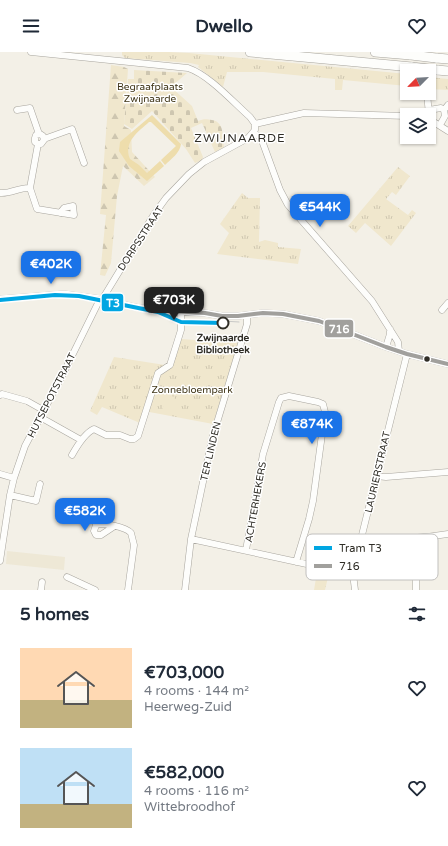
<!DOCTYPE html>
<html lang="en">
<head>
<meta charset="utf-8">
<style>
	:root { --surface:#fff; --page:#f6f6f7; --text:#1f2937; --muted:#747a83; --accent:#1a73e8 }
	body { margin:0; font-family:"Varela Round",sans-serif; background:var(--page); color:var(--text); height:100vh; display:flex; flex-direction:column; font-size:15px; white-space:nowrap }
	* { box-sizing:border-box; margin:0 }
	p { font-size:13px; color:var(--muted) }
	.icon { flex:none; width:22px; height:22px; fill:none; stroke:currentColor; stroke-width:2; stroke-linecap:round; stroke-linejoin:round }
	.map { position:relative; height:538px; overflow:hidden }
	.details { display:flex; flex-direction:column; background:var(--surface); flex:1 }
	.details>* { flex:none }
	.needle { width:26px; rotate:246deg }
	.controls { position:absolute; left:400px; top:12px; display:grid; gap:8px }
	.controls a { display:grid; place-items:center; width:36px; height:36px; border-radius:0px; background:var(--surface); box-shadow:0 1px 3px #0004; font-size:20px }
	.price { position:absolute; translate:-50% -34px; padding:0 9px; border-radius:8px; background:var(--accent); color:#fff; font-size:13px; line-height:26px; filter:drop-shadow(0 1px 2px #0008) }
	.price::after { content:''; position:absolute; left:50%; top:24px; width:12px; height:9px; margin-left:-6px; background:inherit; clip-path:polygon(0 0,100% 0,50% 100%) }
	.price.selected { background:#222; color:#fff }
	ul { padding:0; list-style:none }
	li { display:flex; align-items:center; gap:12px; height:100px; padding:0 20px }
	li span { display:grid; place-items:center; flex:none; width:112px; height:80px; border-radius:0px; color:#555 }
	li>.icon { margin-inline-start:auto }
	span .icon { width:48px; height:48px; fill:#fffc; stroke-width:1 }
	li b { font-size:17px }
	h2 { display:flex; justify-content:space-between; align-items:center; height:48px; padding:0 20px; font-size:17px }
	header { display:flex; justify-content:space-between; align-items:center; height:52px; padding:0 20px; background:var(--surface); font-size:18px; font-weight:700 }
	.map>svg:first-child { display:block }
	.built { fill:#eee8d6 }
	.grass { fill:url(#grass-tufts) }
	.forest { fill:url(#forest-firs) }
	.cemetery { fill:url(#cemetery-stones) }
	.pitch { fill:#f0e7cd }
	.water { fill:#eeddac }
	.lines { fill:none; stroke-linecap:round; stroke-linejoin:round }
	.minor-casing { stroke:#a8a59e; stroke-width:7 }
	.highway-casing { stroke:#a8a59e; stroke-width:10 }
	.minor { stroke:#fdfdfb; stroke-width:6 }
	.highway { stroke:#fdfdfb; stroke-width:9 }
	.tram { stroke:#c9c9c7; stroke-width:1 }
	.highway-bridge-casing { stroke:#a8a59e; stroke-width:10; stroke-linecap:butt }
	.highway-bridge { stroke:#fdfdfb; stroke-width:9 }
	.bus-1-casing { stroke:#fff; stroke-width:7 }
	.bus-1 { stroke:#a1a09d; stroke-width:4 }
	.tram-1-casing { stroke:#fff; stroke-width:7 }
	.tram-1 { stroke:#00a6e2; stroke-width:4 }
	.stop-dot { fill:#fff; stroke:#2f2d26; stroke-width:2 }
	.bus-dot { fill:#2f2d26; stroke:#fff; stroke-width:1.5 }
	.labels { text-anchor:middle; stroke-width:3; stroke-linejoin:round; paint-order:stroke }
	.park-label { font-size:10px; fill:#3e3416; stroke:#fff }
	.street-label { font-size:10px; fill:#2f2d26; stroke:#fff }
	.stop-label { font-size:10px; font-weight:bold; fill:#2f2d26; stroke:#fff }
	.quarter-label { font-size:12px; letter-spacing:1px; fill:#2f2d26; stroke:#fff }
	.key { fill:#fff; stroke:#c1c0be; stroke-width:1 }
	.key-label { font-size:11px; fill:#2f2d26 }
	.line-badge { stroke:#fff; stroke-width:1.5 }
	.badge-label { font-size:11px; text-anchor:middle; font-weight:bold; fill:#fff }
</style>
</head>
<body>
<header><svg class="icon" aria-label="menu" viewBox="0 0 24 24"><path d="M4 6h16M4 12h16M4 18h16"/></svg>Dwello<svg class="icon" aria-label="heart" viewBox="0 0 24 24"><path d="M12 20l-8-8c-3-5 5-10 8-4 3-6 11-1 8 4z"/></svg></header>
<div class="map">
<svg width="448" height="538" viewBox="0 0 448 538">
	<defs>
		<pattern id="grass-tufts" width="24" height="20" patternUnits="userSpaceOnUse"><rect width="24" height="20" fill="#f0e7cd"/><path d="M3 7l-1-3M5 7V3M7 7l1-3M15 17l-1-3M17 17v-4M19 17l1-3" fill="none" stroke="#cec6b0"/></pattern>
		<pattern id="forest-firs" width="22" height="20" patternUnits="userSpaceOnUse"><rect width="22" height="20" fill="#f0e7cd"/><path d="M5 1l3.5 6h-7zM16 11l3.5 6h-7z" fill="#cec6b0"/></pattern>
		<pattern id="cemetery-stones" width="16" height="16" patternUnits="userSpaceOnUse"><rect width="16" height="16" fill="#f0e7cd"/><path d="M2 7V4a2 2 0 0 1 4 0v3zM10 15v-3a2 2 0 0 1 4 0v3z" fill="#cec6b0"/></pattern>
	</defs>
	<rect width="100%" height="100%" fill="#f3f0e7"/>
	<path class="built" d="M7,499L65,505L64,518L6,512Z"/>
	<path class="grass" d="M122,0H169L189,1L407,22V34L343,28L342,38H335V27L263,20H227L223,35L198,15L199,13L190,11L125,6L122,3Z
		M429,25L448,27V38L429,37Z
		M398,115L410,124L396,143L392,140L386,147L408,163L412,158L416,161L391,194L365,171L356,181L348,174Z
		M242,141L248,146H260L259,190L265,188L278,191V195L301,197L298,212L217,202L229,181L220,172Z
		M181,287L238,291L213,372L144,359L140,371L102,355L97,363L90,359L114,305L165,313L167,316Z
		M317,520L329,521L325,538H314Z"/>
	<path class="forest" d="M111,13L124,15L128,17L124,74L131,78L132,100L155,125L144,134L123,114L117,144L111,211L105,224L100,223L106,163L100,162Z"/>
	<path class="cemetery" d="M134,18L187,21L171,35L192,54L198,69C203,67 206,67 212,68C225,70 222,85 224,95L215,100L210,89L212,88L211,86H209L202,71L191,76L203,105L202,108L195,111L186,97L152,59L132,77L124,72L128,27H134Z"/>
	<path class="pitch" d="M165,343L175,345L172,363L162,361Z"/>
	<path class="water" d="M152,63L181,92C180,101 171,107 165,113L161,108L176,94L151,70H149C138,80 123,90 130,107L139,113L147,121L160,109L164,114L147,129L129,114L119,99L120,90Z"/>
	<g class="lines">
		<g class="minor-casing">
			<path id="minor" d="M31,0L188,16C209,23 233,50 250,65L255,72
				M427,41L429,63
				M17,58L30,56L39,82
				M429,58L441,56L444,58
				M429,67L448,79
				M255,72L304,61L407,64
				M440,73L445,64L444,58L448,53
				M254,81L261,86L280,138L288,153L372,249L398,290L399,299
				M44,87L72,77L84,111
				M38,92H41L44,88L43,84L40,82L36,83L35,86V90L38,92L30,136L37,157L74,163L73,154L64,156L60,161
				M0,141C11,142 20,135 30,136
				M0,247L64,242L101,247L134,255L155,258L205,261L222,264H238L263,261L283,262L319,269L386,295L407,302L448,312
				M442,258L448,251
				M386,295L390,282V277
				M0,343L2,342L27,349L43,358
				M40,365L81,388
				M72,403C77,394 85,381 94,377L106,383H120L130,387H134L138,384L158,321L170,313L181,278V260
				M0,422L14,426
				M376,424L386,425L448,420
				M10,443L36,449L40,432
				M113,475L101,483H96L94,479L96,473C103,470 126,475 131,481L134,493L128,538
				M362,486C393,488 417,487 448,482
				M191,487L353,522
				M246,498L263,402L279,350L281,346L289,344L318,350L323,352L325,360L313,449L309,467L296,510
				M0,509L10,443L14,426L25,394L64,320L100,247L103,246L153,164L166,146L189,122L204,110L248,86L255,78V72
				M67,525L95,538
				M41,538L42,530
				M185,538L191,487L212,387L247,272V263
				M355,538L353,522L358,499L407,302
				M416,538V487"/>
		</g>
		<g class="highway-casing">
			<path id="highway" d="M250,0L412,15
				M375,0L411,3
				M436,6L448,7
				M437,18L448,19"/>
		</g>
		<use href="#minor" class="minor"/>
		<use href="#highway" class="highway"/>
		<path class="tram" d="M223,269L239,270
			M192,270L207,269"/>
		<g class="highway-bridge-casing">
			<path id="highway-bridge" d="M411,3L436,6
				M412,15L437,18"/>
		</g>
		<use href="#highway-bridge" class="highway-bridge"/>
		<g class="bus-1-casing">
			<path id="bus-1" d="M0,247L64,242L101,247L134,255L155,258L205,261L222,264H238L263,261L283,262L319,269L386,295L407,302L448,312"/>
		</g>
		<use href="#bus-1" class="bus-1"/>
		<g class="tram-1-casing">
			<path id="tram-1" d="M0,248L55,243L79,244L158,260L181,270L223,271"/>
		</g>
		<use href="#tram-1" class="tram-1"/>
	</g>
	<circle class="stop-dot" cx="223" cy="271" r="5.5"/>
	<circle class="bus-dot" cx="427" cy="307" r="3.5"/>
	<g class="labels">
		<g class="park-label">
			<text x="150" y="38">Begraafplaats<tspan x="150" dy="12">Zwijnaarde</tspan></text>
			<text x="192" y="341">Zonnebloempark</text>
		</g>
		<g class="street-label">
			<text transform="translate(140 186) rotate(-57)" y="4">DORPSSTRAAT</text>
			<text transform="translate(51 343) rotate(-63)" y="4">HUTSEPOTSTRAAT</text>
			<text transform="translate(210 399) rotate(-77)" y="4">TER LINDEN</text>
			<text transform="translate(377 420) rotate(-77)" y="4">LAURIERSTRAAT</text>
			<text transform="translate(255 450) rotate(-80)" y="4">ACHTERHEKERS</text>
		</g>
		<g class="stop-label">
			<text x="223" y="289">Zwijnaarde<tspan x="223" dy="12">Bibliotheek</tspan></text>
		</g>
		<g class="quarter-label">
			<text x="240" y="90">ZWIJNAARDE</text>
		</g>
	</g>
	<rect x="306" y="482" width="132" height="46" rx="6" class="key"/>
	<rect x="314" y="494" width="18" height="4" fill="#00a6e2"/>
	<rect x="314" y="512" width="18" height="4" fill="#a1a09d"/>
	<g class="key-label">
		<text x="339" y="500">Tram T3</text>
		<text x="339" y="518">716</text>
	</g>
	<g class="line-badge">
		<rect x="101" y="241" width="23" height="19" rx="4" fill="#00a6e2"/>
		<rect x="324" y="267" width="30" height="19" rx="4" fill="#a1a09d"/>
	</g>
	<g class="badge-label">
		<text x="113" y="255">T3</text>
		<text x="339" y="281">716</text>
	</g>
</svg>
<div class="controls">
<a><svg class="needle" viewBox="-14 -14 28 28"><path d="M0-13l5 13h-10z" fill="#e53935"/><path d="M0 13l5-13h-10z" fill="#747a83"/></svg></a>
<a><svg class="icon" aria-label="layers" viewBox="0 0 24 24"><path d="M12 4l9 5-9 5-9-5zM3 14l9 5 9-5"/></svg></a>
</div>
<b class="price" style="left:320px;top:176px">€544K</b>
<b class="price" style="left:51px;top:233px">€402K</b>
<b class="price selected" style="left:174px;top:269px">€703K</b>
<b class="price" style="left:312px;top:393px">€874K</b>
<b class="price" style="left:85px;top:480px">€582K</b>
</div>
<section class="details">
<h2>5 homes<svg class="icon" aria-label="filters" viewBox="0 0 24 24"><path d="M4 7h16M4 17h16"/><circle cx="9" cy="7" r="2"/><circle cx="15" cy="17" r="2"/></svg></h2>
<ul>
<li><span style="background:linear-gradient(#ffd9b3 65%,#c2b280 0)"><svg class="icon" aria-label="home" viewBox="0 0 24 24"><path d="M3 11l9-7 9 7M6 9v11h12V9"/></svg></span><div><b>€703,000</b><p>4 rooms · 144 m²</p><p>Heerweg-Zuid</p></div><svg class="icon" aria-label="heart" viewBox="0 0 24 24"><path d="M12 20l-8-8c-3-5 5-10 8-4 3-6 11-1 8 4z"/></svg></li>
<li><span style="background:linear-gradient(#bfe0f5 70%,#c2b280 0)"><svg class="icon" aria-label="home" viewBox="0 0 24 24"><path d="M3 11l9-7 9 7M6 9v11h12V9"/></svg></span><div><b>€582,000</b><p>4 rooms · 116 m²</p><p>Wittebroodhof</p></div><svg class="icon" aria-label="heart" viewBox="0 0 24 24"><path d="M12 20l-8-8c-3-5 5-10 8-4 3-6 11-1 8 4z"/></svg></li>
</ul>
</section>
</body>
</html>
